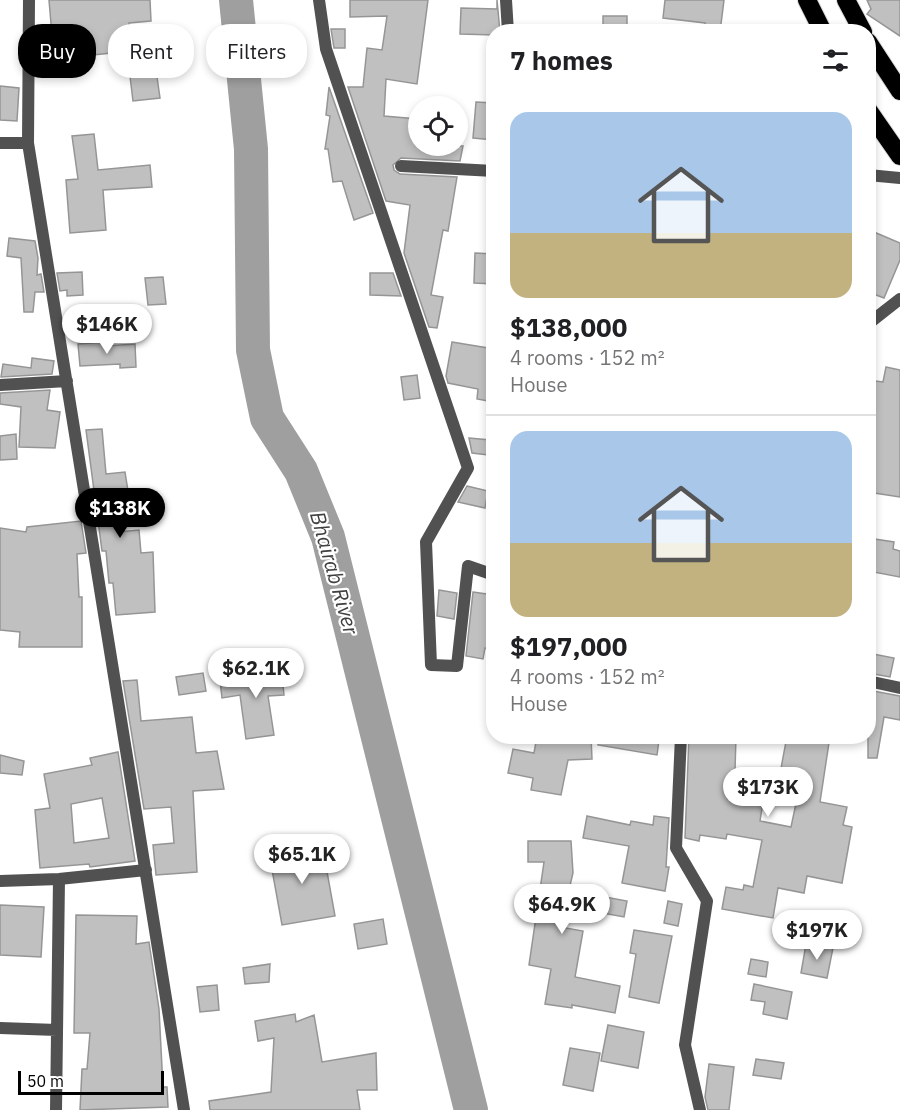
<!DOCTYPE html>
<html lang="en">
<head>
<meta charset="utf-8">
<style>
	:root { --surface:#fff; --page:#f2f2f2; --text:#202124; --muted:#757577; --line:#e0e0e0; --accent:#000 }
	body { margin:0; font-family:"IBM Plex Sans",sans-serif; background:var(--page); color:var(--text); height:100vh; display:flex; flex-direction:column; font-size:22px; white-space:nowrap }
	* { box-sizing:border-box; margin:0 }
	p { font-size:20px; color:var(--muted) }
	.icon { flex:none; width:33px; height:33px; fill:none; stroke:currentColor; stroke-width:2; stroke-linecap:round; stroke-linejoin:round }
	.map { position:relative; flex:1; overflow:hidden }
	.sheet { position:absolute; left:486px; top:24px; width:390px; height:720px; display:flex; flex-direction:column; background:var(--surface); border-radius:24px; box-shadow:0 3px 9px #0003 }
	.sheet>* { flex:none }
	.banner { position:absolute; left:18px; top:24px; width:378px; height:54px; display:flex; gap:12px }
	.tools { position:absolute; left:408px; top:96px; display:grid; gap:12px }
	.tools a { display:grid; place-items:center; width:60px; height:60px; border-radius:50%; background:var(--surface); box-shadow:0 3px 9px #0003; font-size:30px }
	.scale { position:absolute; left:18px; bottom:15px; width:146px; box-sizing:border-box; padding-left:6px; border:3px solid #000; border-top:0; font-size:16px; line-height:21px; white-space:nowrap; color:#000; -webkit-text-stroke:4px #fff; paint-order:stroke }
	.price { position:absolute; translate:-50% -51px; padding:0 14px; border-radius:21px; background:#fff; color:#222; font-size:20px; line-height:39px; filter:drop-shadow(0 2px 3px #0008) }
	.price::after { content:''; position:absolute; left:50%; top:36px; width:18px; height:14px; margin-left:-9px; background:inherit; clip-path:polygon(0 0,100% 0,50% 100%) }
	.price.current { background:var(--accent); color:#fff }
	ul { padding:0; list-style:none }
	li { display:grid; align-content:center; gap:12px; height:318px; padding:0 24px }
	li+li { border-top:2px solid var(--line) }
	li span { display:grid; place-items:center; height:186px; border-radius:18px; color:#555 }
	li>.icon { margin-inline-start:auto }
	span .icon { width:108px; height:108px; fill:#fffc; stroke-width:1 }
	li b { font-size:26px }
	h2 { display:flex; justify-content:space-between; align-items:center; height:72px; padding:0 24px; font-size:26px }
	.tag { padding:0 21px; border-radius:24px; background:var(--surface); box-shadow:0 3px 9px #0003; font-size:21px; line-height:54px }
	.tag.current { background:var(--accent); color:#fff }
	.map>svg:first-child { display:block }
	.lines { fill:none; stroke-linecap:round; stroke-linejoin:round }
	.river { stroke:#9f9f9f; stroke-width:34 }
	.building { fill:#c0c0c0; stroke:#959595; stroke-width:1.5; fill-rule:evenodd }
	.highway-casing { stroke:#dbdbdb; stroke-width:20 }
	.street { stroke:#515151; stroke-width:12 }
	.highway { stroke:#000; stroke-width:18 }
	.labels { text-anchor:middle; stroke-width:4.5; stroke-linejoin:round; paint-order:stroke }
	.water-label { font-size:21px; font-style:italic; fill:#404040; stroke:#fff }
</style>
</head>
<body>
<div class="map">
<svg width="900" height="1110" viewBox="0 0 900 1110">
	<rect width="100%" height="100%" fill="#fff"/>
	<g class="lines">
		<path class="river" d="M236,0L251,149L253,350L267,418L301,471L328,537L471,1110"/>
	</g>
	<path class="building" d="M49,0H150L151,21L129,23L131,51L54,59Z
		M350,0H428L417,84L386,79L384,116L418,119V146H463L460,161L401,158L393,165L394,170L400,174L457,177L448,231L443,230L431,295L443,297L437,328L429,327L404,253L410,205L386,201L348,87H363L367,48L382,50L387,16L350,17Z
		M497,0L500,32H494V35L460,34L461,8L497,9Z
		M665,0H724L720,32H704L705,23L663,18Z
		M867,0H900V36L867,14L871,9Z
		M603,16H627V32H603Z
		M331,29H345V48H334Z
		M154,56L160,98L133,101L128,60Z
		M0,86L19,88L17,121L0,120Z
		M329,87L373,213L354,220L342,181L333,182L328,149H325L330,116L326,115Z
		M476,102L494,103V140L473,138Z
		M94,134L98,170L150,165L152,187L103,190L106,230L70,233L66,180L78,179L72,136Z
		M874,232L900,243V260L884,298L868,292V246Z
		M9,238L35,241L38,258L37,275L41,274L44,292H35L33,312H24L21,258L7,256Z
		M475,253L494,254V284L474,283Z
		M82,272L83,295L67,296V290L60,291L57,273Z
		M370,273H393L401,296L370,295Z
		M163,277L166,304L148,305L145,278Z
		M105,342V346L135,344L136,367L120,368V364L80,366L78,344Z
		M452,342L494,349V402L477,399L478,389L448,383L446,376Z
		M32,358L54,361L52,374L1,377L3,364L31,368Z
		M886,367L900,370V497L868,492V380L883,382Z
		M417,375L420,398L404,400L401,377Z
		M50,390L47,410L60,412L55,448L19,447L21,407L0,404V393Z
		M102,429L106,474L125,472L128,491L115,492L117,532L139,530L141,553L153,552L155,612L116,615L113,583H109L106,551H102L86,430Z
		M16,434L17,459L0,460V436Z
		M469,438L490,440L488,455L472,453Z
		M467,486L488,491L485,508L458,502Z
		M81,521L86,553L77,554L79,597H82V647H19L20,632L0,630V528L26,532L27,527Z
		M868,538L894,542L893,549L900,551V577L868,571Z
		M439,590L457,593L454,619L437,616Z
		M473,592L493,595L491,607L494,608V649L485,648L483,659L466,656Z
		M868,653L894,658L890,677L868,673Z
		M281,666L284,695L268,696L274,735L246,739L240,695L222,698L220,680L266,672L265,668Z
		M203,673L206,691L179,695L176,677Z
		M137,680L141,721L192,717L196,753L217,751L224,789L193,791L197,872L156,875L153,845L174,843L171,807L144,809L123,681Z
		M868,690L900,696V720L884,717L877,758H868Z
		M537,736H591L592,759L568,760L561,795L531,790L533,778L508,773L513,749L534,753Z
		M599,736H638L659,740L657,755L598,745Z
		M689,736H736L735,771L767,776L760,821L791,827L798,794L777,790L787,736H830L820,802L847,807L843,825L852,827L842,883L807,876L804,893L778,888L773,918L722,909L726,887L743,890L744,885L753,887L762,840L727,834L726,839L700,835L699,841L685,838Z
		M118,752L135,861L90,867L89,864L40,868L35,810L50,808L44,774L92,765L90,758ZM102,798L109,838L74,843L71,804Z
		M0,755L24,761L22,775L0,773Z
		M587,816L630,825L631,821L653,825L654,816L669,818L666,867H669L665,891L622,883L629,846L583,838Z
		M528,841H571L573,873L560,927L583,931L575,977L620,986L615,1013L572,1005V1008L545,1004L551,969L529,965L544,862H528Z
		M322,844L335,916L282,925L269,853Z
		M605,897L627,901L624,917L602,913Z
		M668,901L682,904L678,926L664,923Z
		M0,905L44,907L41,957L0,955Z
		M76,915L137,916L136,944L149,942L159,1009L163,1087H167L168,1107L80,1110L82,1069H87L90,1033H74Z
		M383,919L387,944L358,949L354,924Z
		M634,930L672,936L659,1003L629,997L636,954L630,953Z
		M806,944L833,948L827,978L801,973Z
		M751,959L768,962L766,977L748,974Z
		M270,964L269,982L245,984L243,968Z
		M754,984L792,992L787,1019L763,1014L765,1002L751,1000Z
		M217,985L219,1010L200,1012L197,987Z
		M295,1014L296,1022L314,1015L322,1062L376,1053L377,1090H357L360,1110H210L209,1101L271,1092L274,1038L258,1041L255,1021Z
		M608,1025L644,1032L638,1068L601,1061Z
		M570,1048L600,1053L593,1091L563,1085Z
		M756,1059L784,1063L781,1079L753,1075Z
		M709,1064L734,1067L729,1110H708L705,1097Z"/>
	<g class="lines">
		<g class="highway-casing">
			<path id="highway" d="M807,0L823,32
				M846,0L863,32
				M868,42L900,91
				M868,110L900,156"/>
		</g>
		<path class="street" d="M29,0L28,143L184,1110
			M319,0L326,49L468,468L426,542L431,665L457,666L468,566L494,575
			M506,0L508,32
			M0,143H28
			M401,166L494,171
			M868,175L900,178
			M868,324L900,299
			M0,385L67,381
			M868,681L900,688
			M681,736L676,848L707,901L685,1045L700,1110
			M0,881L59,879L146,870
			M0,1028L57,1030
			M56,1110L59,879"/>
		<use href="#highway" class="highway"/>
	</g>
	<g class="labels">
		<g class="water-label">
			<text transform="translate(334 573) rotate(74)" y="7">Bhairab River</text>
		</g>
	</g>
</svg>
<div class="tools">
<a><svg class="icon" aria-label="locate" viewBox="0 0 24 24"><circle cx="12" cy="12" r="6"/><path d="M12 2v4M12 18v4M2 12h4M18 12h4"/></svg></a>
</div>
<div class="scale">50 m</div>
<b class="price" style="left:107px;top:355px">$146K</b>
<b class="price current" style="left:120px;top:539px">$138K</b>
<b class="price" style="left:256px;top:699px">$62.1K</b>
<b class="price" style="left:768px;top:818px">$173K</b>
<b class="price" style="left:302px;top:885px">$65.1K</b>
<b class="price" style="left:562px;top:935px">$64.9K</b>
<b class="price" style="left:817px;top:961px">$197K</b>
<div class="banner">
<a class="tag current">Buy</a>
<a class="tag">Rent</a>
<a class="tag">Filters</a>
</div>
<section class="sheet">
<h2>7 homes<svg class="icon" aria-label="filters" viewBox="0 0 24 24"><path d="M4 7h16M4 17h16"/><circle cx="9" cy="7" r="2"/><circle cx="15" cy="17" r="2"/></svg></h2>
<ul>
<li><span style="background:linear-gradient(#a9c7e8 65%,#c2b280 0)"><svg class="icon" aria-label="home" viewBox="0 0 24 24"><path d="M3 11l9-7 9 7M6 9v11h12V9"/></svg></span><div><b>$138,000</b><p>4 rooms · 152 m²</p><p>House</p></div></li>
<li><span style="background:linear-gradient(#a9c7e8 60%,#c2b280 0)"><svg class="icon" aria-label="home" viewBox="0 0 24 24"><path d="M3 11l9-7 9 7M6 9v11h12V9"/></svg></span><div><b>$197,000</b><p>4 rooms · 152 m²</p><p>House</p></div></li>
</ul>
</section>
</div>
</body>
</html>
